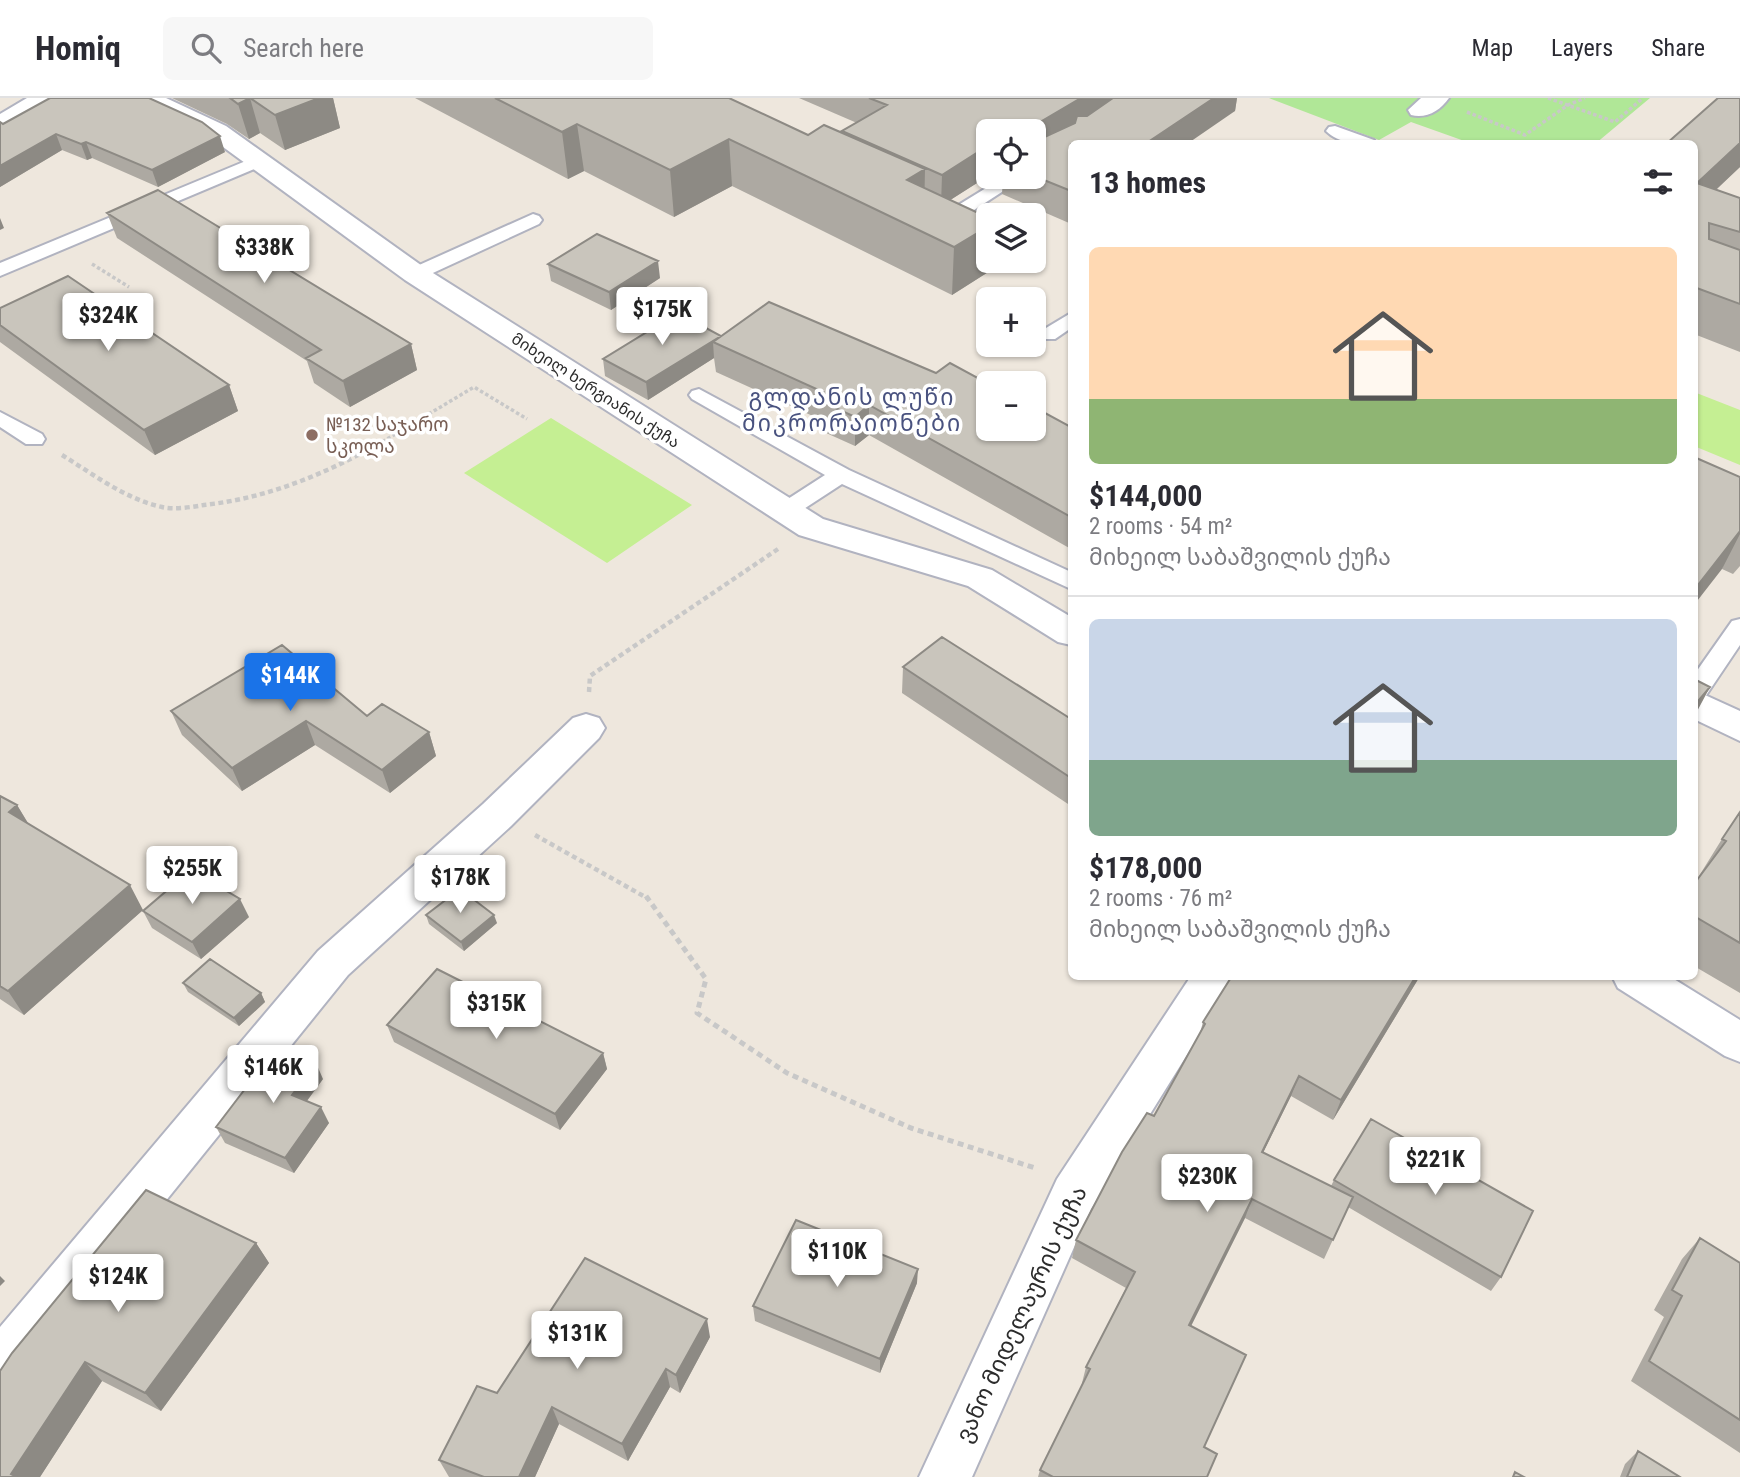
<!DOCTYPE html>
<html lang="en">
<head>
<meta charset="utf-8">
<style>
	:root { --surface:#fff; --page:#f7f7f7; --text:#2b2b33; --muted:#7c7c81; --line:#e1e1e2; --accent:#1a73e8 }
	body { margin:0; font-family:"Roboto Condensed","Noto Sans Georgian",sans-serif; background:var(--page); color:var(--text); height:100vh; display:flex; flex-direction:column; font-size:26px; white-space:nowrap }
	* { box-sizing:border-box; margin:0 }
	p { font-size:23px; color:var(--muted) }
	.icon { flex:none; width:38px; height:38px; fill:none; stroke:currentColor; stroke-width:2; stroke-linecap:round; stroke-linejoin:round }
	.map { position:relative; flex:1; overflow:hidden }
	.drawer { position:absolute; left:1068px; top:42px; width:630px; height:840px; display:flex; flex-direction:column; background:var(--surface); border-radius:10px; box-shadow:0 2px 5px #0004 }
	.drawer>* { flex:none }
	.tools { position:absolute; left:976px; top:21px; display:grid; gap:14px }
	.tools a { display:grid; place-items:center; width:70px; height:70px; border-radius:10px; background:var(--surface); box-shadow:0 2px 5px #0004; font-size:35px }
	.price { position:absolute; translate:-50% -60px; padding:0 16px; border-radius:7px; background:#fff; color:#222; font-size:23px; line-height:46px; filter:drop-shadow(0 2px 4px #0008) }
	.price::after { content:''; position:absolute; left:50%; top:42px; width:21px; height:16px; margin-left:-10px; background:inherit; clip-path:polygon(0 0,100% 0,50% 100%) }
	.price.current { background:var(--accent); color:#fff }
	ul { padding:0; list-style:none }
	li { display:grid; align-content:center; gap:14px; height:371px; padding:0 21px }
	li+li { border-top:2px solid var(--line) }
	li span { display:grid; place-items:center; height:217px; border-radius:10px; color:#555 }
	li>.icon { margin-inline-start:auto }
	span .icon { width:126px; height:126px; fill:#fffc; stroke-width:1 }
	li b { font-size:30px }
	h2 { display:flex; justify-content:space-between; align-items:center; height:84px; padding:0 21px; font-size:30px }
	header { display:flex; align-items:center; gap:42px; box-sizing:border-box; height:98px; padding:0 35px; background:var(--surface); border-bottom:2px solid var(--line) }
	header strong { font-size:33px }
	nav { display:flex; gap:38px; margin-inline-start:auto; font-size:24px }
	.search { width:490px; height:63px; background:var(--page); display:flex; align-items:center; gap:18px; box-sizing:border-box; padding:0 24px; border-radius:10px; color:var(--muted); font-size:26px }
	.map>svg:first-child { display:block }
	.green { fill:#b0e797 }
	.pitch { fill:#c5ef93 }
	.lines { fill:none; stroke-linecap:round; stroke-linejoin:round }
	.lane-casing { stroke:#b1b3c0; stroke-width:4 }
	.street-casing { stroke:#b1b3c0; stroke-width:4 }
	.secondary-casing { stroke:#b1b3c0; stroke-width:4 }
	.path-far2 { stroke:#c8c8c8; stroke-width:3.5; stroke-dasharray:3.5 2.5; stroke-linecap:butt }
	.path-far1 { stroke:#c8c8c8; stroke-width:4.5; stroke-dasharray:5 3.5; stroke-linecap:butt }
	.path { stroke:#c8c8c8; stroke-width:5; stroke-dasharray:6 4.5; stroke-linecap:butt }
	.lane { fill:#fff; fill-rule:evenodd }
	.street { fill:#fff; fill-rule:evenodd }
	.secondary { fill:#fff; fill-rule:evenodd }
	.wall { fill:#ada9a2 }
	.shaded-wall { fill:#8d8a84 }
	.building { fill:#c9c5bc; stroke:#8d8a84; stroke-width:2 }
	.education-dot { fill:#8d6e63; stroke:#fff; stroke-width:2.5 }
	.labels { text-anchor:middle; stroke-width:7; stroke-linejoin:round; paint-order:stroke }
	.far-street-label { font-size:16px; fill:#2c2c2c; stroke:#fff }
	.education-label { font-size:19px; fill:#785e54; stroke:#fff; text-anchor:start }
	.quarter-label { font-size:23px; letter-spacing:2px; fill:#49527f; stroke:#fff }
	.near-street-label { font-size:23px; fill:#2c2c2c; stroke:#fff }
</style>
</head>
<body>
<header>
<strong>Homiq</strong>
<div class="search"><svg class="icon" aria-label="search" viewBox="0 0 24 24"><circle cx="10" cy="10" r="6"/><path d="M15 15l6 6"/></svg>Search here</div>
<nav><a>Map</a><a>Layers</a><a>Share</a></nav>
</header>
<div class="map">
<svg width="1740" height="1379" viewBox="0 0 1740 1379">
	<rect width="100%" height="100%" fill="#eee7dd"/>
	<path class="green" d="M1269,0H1650L1595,46L1470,45L1411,24L1379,42Z"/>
	<path class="pitch" d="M1694,294L1740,312V367L1694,348Z
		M551,320L692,407L607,465L464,375Z"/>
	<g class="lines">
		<g class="lane-casing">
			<path id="lane" d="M1335,28L1374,42L1376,46C1359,46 1339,46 1326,33L1329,29Z
				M258,58L267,63L264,67L0,178V165Z
				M1004,79H1025L954,125H942L926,115L935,110L947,114Z
				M533,116L539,118L542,122L539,126L422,180H408L405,176L408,172Z
				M1071,215V230L1055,241H1041L1038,237L1041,233Z
				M699,291L849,372L1071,474V491L842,386L793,418L785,420L777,418L774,413L777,408L825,377L692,301L689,297L692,293Z
				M0,314L42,336L45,341L42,346H26L0,329Z
				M1740,521V547L1703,602L1694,605V577L1732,523Z"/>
		</g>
		<g class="street-casing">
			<path id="street" d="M134,0H166L226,28L425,170L823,421L992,472L1071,519V547L1058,544L968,488L799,437L405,182L208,38L137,5Z
				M1421,0H1449C1440,13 1426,21 1411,17L1408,12Z
				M1694,592L1740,613V643L1694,621Z
				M586,616L599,620L605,630L599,640L511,728L348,877L18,1286L0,1293V1229L318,853L483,706L573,620Z
				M1191,878H1236L1091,1111L972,1379H919L1057,1081Z
				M1612,878H1669L1740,922V964L1725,958L1618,890Z"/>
		</g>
		<g class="secondary-casing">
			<path id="secondary" d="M27,0H56L53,5L9,32L0,35V16Z"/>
		</g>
		<path class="path-far2" d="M1548,0L1615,24L1643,0
			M1467,14L1525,37L1568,7L1585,0
			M92,166L129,189
			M372,350L474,289L527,321"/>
		<path class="path-far1" d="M62,357C93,376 125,401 162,409C175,412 191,409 204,407C267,400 320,378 375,348
			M589,594L590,578L778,451
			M535,737L647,800"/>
		<path class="path" d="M646,798L706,881L697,915L787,975L911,1030L1035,1070"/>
		<use href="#lane" class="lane"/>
		<use href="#street" class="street"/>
		<use href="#secondary" class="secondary"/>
	</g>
	<path class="wall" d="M172,0H333L340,30L285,52L260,35L249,41L227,26Z
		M415,0H729L808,37L842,35V33L857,25L799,0H1237L1235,13L1071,46V124L1069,125L1002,96L1003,79H1034V33H989L984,88L977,85L950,102L993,171L952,197L732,88L674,119L584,73L568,81Z
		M1740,0V69L1716,92L1740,100V254L1694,236V46Z
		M0,24L3,26L225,54L158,89L92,60L87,62L62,52L0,89Z
		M107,115L411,246L417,272L350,309L314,285L307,263L117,140Z
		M548,166L660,180L611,212L551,183Z
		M0,210L229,287L238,313L155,357L0,244Z
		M721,239L936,275L1071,329V451L869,337L855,348L815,330V319L716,274L714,260L648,302L605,278L603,261Z
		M1740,379V468L1733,476L1722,471Z
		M903,569L1071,621V708L902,595Z
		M171,613L367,618L429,634L436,658L390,695L315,647L242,693L182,637Z
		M0,698L17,707L28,725L143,812L24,917L0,901Z
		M1740,714V895L1694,868V786L1700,778H1699L1722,741Z
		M143,813L249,819L201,861L152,830Z
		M426,817L497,825L464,853L429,826Z
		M1420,878L1333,1022L1291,998L1263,1055L1331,1088L1334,1082L1501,1179L1491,1193L1348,1109L1324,1161L1245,1120L1191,1228L1207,1379H1038L1040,1372L1083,1286L1082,1285L1086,1269L1126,1190L1072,1160L1076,1142L1154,1018L1200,935L1203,924Z
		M183,885L261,895L265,904L239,928L188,894Z
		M387,927L603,955L607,971L560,1032L394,944Z
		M323,981L307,1003L329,1025L294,1075L225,1045L216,1029Z
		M1700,1140L1740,1165V1355L1631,1283L1664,1219L1654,1212L1682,1161Z
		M256,1145L269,1165L161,1313L102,1283L40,1379H0V1273Z
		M917,1185L880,1275L755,1223L753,1208Z
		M710,1239L680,1295L670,1289L628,1363L559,1326L535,1379H449L439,1362L497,1295Z
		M1638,1353L1680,1379H1620L1625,1366Z"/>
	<path class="shaded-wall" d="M250,0L260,35L249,41L238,6Z
		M319,0H333L340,30L285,52L275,17Z
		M1081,0H1128L1034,57L1035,27Z
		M1214,0H1237L1235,13L1187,46H1145Z
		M577,26L584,73L568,81L562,34Z
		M56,36L62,52L0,89V68Z
		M220,38L225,54L158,89L152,72Z
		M729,41L732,88L674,119L670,72Z
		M86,44L92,60L87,62L81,46Z
		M1740,45V69L1694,112L1697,85Z
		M978,54L977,85L941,108L942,77Z
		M989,55V79H999L984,88L986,57Z
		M925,71L924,119L907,82Z
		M0,120L4,130L0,132Z
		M989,128V163H993V171L952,197L954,149Z
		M658,163L660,180L611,212L609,194Z
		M721,238L722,248L713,244L714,260L648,302L646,284Z
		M411,246L417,272L350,309L343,283Z
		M229,287L238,313L155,357L144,332Z
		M869,307V337L855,348V319Z
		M1740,433V436L1722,471L1694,507V492Z
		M1710,589L1694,619V608Z
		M306,623L315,647L242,693L232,670Z
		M429,634L436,658L390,695L382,672Z
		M17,707L32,732L9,714Z
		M130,787L143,812L24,917L8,893Z
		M240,801L249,819L201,861L192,844Z
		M494,817L497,825L464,853L461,844Z
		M1416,878H1420L1333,1022L1341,1002Z
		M261,895L265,904L239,928L234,920Z
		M603,955L607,971L560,1032L555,1016Z
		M316,965L323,981L300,1012L292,997Z
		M1299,978L1291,998L1254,1073L1262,1054Z
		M321,1009L329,1025L294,1075L285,1060Z
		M1252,1101L1245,1120L1183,1244L1189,1227Z
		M256,1145L269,1165L161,1313L145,1295Z
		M918,1171L917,1185L880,1275V1261Z
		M0,1178L5,1183L0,1188Z
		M707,1221L710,1239L680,1295L676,1277Z
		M85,1264L102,1283L40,1379H14L11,1376Z
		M666,1271L670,1289L628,1363L622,1346Z
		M552,1309L559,1326L535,1379H519Z"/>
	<path class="building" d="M50,0H149L202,24L220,38L152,72L86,44L81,46L56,36L0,68V24L3,26Z
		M230,0H319L275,17L250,0L238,6Z
		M495,0H729L808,37L824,27L925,71L907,82L989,120V128L954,149L729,41L670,72L577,26L562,34Z
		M869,0H1081L1035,27L1034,44L1075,25L1077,18H1087L1113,0H1214L1145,46H1071V93L1034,78V33H989V55L986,57L978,54L942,77L842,33L887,7Z
		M1718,0H1740V45L1697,85L1740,100V134L1709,125V141L1740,152V206L1694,189V46H1666Z
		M158,92L411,246L343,283L306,260L321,252L107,115Z
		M597,136L658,163L609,194L548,166Z
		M68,178L229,287L144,332L0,227V210Z
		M769,204L936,275L950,265L989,286V331H1034V309L1071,329V419L869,307L855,319L814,300L823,294L713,244Z
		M678,215L721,238L646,284L603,261Z
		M1694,359L1740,379V433L1694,492Z
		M942,539L1071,621V680L903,569Z
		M282,547L367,618L382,606L429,634L382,672L306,623L232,670L171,613Z
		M1694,581L1710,589L1694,608Z
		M0,698L17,707L9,714L130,787L8,893L0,888Z
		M1740,714V845L1694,818V786L1726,743L1722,741Z
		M191,772L240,801L192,844L143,813Z
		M460,791L494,817L461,844L426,817Z
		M210,861L261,895L234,920L183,885Z
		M437,871L603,955L555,1016L387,927Z
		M1232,878H1416L1341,1002L1299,978L1262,1054L1353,1099L1333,1142L1252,1101L1189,1227L1246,1257L1204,1349L1217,1356L1207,1379H1053L1040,1372L1090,1271L1086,1269L1135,1174L1076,1142L1122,1054L1147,1015L1154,1018L1205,926L1203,924Z
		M277,949L316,965L292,997L321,1009L285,1060L216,1029Z
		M1371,1021L1533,1113L1501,1179L1334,1082Z
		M146,1092L256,1145L145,1295L85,1264L11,1376L17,1379H0V1273L12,1255Z
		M796,1122L918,1171L880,1261L753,1208Z
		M1700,1140L1740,1165V1322L1649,1263L1682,1198L1672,1192Z
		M585,1160L707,1221L676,1277L666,1271L622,1346L552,1309L519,1379H484L439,1362L477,1288L497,1295Z
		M1638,1353L1680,1379H1627Z
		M1515,1374L1524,1379H1513Z"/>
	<circle class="education-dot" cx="312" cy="337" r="7"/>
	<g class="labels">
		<g class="far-street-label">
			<text transform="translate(596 292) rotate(33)" y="6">მიხეილ ხერგიანის ქუჩა</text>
		</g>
		<g class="education-label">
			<text x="326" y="333">№132 საჯარო<tspan x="326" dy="22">სკოლა</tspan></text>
		</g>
		<g class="quarter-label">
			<text x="852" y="307">გლდანის ლუწი<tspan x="852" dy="26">მიკრორაიონები</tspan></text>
		</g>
		<g class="near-street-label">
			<text transform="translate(1021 1216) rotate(-65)" y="8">ვანო მიდელაურის ქუჩა</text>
		</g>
	</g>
</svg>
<div class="tools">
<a><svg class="icon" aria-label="locate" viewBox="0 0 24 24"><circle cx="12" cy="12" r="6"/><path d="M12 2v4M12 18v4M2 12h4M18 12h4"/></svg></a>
<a><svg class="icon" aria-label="layers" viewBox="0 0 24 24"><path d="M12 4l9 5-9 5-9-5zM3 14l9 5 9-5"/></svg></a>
<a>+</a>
<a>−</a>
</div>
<b class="price" style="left:264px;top:187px">$338K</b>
<b class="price" style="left:662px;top:249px">$175K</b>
<b class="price" style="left:108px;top:255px">$324K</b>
<b class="price current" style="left:290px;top:615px">$144K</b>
<b class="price" style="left:192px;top:808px">$255K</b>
<b class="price" style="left:460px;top:817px">$178K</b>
<b class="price" style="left:496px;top:943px">$315K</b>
<b class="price" style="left:273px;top:1007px">$146K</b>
<b class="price" style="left:1435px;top:1099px">$221K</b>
<b class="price" style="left:1207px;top:1116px">$230K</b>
<b class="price" style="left:837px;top:1191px">$110K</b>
<b class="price" style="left:118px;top:1216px">$124K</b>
<b class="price" style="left:577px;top:1273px">$131K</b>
<section class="drawer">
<h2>13 homes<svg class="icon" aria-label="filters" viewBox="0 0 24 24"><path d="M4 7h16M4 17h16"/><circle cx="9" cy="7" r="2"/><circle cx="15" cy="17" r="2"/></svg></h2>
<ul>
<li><span style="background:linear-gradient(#ffd9b3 70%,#8fb573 0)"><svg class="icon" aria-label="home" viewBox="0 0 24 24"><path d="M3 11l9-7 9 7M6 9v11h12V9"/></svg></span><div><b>$144,000</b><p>2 rooms · 54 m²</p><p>მიხეილ საბაშვილის ქუჩა</p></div></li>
<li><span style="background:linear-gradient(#c9d6e8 65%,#7fa58c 0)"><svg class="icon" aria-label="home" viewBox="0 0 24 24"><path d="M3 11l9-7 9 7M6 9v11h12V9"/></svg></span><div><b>$178,000</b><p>2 rooms · 76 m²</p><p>მიხეილ საბაშვილის ქუჩა</p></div></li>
</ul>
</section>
</div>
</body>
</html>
